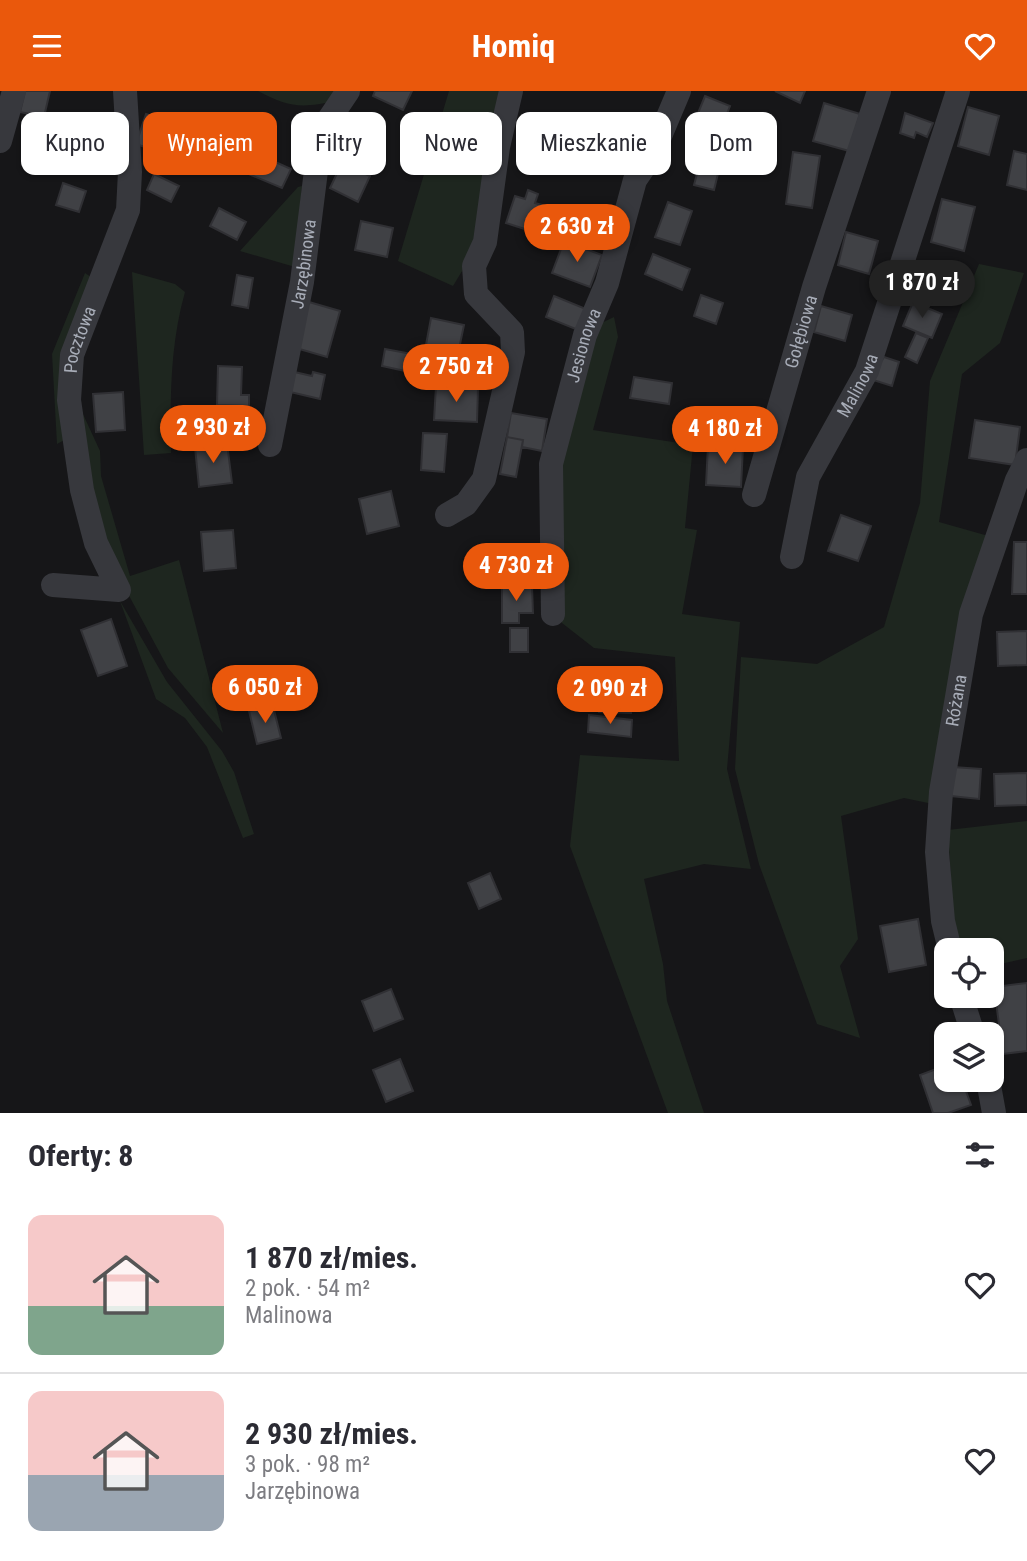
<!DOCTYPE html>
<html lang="pl">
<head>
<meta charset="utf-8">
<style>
	:root { --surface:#fff; --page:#f2f2f3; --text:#2b2b33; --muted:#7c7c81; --line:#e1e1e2; --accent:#ea580c }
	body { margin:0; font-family:"Roboto Condensed",sans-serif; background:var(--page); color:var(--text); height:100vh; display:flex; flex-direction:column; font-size:26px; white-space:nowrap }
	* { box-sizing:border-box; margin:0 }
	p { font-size:23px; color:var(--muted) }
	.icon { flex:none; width:38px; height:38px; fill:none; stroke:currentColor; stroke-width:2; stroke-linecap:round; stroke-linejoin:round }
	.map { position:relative; height:1022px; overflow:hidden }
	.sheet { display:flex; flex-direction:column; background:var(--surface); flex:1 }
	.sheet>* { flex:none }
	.banner { position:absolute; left:21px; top:21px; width:985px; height:63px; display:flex; gap:14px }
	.fabs { position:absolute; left:934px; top:847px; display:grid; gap:14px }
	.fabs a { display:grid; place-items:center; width:70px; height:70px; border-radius:14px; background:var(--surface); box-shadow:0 2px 5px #0004; font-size:35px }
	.price { position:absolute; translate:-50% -60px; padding:0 16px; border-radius:24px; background:var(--accent); color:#fff; font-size:23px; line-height:46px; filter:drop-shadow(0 2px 4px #0008) }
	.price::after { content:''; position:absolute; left:50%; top:42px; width:21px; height:16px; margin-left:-10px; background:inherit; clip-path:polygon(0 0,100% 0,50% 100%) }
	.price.on { background:#222; color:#fff }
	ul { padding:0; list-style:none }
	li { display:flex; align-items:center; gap:21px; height:175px; padding:0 28px }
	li+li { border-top:2px solid var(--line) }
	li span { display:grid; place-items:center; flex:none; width:196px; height:140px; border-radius:14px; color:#555 }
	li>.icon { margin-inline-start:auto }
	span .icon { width:84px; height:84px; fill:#fffc; stroke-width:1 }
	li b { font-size:30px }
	h2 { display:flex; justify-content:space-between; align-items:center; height:84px; padding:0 28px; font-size:30px }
	.tag { padding:0 24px; border-radius:14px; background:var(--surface); box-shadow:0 2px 5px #0004; font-size:24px; line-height:63px }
	.tag.on { background:var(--accent); color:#fff }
	header { display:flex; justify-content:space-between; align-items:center; height:91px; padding:0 28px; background:var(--accent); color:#fff; font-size:32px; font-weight:700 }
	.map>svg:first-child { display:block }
	.green { fill:#1e261f }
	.building { fill:#404145; stroke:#303034; stroke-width:2 }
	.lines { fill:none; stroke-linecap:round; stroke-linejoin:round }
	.minor { stroke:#37383d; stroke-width:24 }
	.labels { text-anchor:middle; stroke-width:5; stroke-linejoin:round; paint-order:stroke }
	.street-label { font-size:18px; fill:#a8adb8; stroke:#111113 }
</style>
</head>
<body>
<header><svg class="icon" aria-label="menu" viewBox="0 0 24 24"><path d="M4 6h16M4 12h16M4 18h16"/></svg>Homiq<svg class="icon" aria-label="heart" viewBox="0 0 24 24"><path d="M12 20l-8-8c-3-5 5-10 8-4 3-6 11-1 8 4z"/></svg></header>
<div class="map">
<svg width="1027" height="1022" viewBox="0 0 1027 1022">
	<rect width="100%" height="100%" fill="#161618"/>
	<path class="green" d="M258,0H342L336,10C302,17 289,17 258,0Z
		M449,0H506L482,147L453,195L398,170Z
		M302,95L295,176L240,160L298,96Z
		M979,173L1024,182L1000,252L962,283L939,431L992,446L933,713L904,707L841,725L858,848L840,875L860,947L817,933L759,773L735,678L741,566L817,573L884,536L920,412L930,290Z
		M132,181L175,193L185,201C170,254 170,308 171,362L144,364Z
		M85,182L97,190L70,346L57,353L52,263Z
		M614,226L618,246L593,339L693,354L685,437L697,439L682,523L740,531L727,678L751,778L704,773L644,788L663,873L667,910L704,1022H668L570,755L580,664L679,670L675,566L594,557L562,532L555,370L593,236Z
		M76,308L100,360L101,385L130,485L179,469L223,642L168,577L99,449Z
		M120,510L167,591L222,660L234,681L254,743L243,747L207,656L185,627L156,608Z
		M1027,730V867L992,875V859H955L948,739Z"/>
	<path class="building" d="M25,0H50L44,26L20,21Z
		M375,0H412L403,19L373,5Z
		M775,0H805L800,12Z
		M705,5L730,15L719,43L694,32Z
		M824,12L860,23L849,60L813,50Z
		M968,16L999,25L989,64L958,55Z
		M905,22L933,32L927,46L916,41L914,47L900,42Z
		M146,23L185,36L175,67L136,53Z
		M62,36L98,41L94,73L58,68Z
		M707,45L726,50L714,99L694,94Z
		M1014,60L1027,63V99L1007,94Z
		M253,61L291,78L282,97L244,81Z
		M793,61L820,65L812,117L786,113Z
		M342,72L370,85L358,111L330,97Z
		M154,83L179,95L171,111L147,99Z
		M63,92L86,100L79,121L56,114Z
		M528,99L538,103L535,112L549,116L540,143L506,132L515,105L525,108Z
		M942,108L975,116L964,160L931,151Z
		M668,111L692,120L680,154L655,146Z
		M219,117L246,131L237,149L210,135Z
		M361,130L393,137L387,166L355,159Z
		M846,141L878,150L869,183L838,174Z
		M564,150L602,164L590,196L552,182Z
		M653,163L690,178L682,199L645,183Z
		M237,184L253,187L248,217L232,214Z
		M701,204L723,212L716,233L694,225Z
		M554,205L586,218L578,239L546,226Z
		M309,211L340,220L327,266L296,257Z
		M913,211L942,223L932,247L903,235Z
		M821,215L852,224L845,250L814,241Z
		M431,227L464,234L455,277L423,270Z
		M916,242L928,247L917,272L905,266Z
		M385,258L423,265L419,283L382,275Z
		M884,266L899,271L892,295L870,288Z
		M218,275L242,276L241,304H249V315L217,314Z
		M290,280L312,285L313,281L325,284L320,308L286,300Z
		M634,286L672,292L669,313L630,307Z
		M436,295L478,297L477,331L434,329Z
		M123,301L125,339L96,341L93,303Z
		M511,322L547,328L542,360L522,356L523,349L507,346Z
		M975,329L1020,336L1015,374L969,367Z
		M423,342L447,343L444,381L421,379Z
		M507,346L523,349L516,386L500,383Z
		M227,352L232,392L199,396L195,356Z
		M708,354L743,356L741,396L706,394Z
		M391,400L399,435L367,443L359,408Z
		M841,424L871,435L858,470L828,460Z
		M233,439L236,477L204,480L201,441Z
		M1014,451H1027V503H1012Z
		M502,495H532L533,522H519V532H502Z
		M111,528L127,575L98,585L81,539Z
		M510,537H528V561H510Z
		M1027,540V574L998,575L997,541Z
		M600,585L632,586L631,622L599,621Z
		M273,615L281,647L257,653L249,620Z
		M589,624L632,629L631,646L588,641Z
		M953,676L981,678L979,708L951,705Z
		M1027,682V714L995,715L994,683Z
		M490,782L501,808L479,818L468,792Z
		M918,828L926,874L889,881L880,835Z
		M1027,892V960L1003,963L994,896Z
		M391,898L403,928L374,940L362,910Z
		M400,968L413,1000L386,1011L373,979Z
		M947,974V989H962L971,1014L948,1022H933L920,984Z"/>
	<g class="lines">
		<g class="minor">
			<path d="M0,50L14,0"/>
			<path id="s1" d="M270,354L302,191L321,40L348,0"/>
			<path id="s2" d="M754,404L814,196L879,0"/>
			<path d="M447,424L466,413L484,388L513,261L512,241L476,203L474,175L485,151L498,56L511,0"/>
			<path id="s3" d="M792,466L808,386L867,280L958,0"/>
			<path id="s4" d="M53,494L119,499L96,452L82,399L69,309L72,264L128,119L130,81L125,0"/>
			<path id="s5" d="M553,523L551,373L585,244L607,192L635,89L652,64L679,0"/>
			<path id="s6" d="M950,859L943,830L937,761L941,701L971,523L1017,389L1027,369"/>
			<path d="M961,905L973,943"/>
			<path d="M988,989L994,1022"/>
		</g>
	</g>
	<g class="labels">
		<g class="street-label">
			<text dy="6" stroke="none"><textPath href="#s1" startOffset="184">Jarzębinowa</textPath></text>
			<text dy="6" stroke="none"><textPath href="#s2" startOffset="170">Gołębiowa</textPath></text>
			<text dy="6" stroke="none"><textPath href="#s4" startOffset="326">Pocztowa</textPath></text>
			<text dy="6" stroke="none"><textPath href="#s5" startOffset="273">Jesionowa</textPath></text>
			<text dy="6" stroke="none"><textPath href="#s3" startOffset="186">Malinowa</textPath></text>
			<text dy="6" stroke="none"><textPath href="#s6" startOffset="252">Różana</textPath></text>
		</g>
	</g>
</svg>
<div class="fabs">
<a><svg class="icon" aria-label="locate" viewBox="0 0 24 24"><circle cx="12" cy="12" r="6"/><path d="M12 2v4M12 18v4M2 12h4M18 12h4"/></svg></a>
<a><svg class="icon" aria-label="layers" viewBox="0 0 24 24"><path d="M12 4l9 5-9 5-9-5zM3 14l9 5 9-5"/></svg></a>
</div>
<b class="price" style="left:577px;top:173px">2 630 zł</b>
<b class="price on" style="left:922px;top:229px">1 870 zł</b>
<b class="price" style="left:456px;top:313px">2 750 zł</b>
<b class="price" style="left:213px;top:374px">2 930 zł</b>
<b class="price" style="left:725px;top:375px">4 180 zł</b>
<b class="price" style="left:516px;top:512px">4 730 zł</b>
<b class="price" style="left:265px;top:634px">6 050 zł</b>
<b class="price" style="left:610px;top:635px">2 090 zł</b>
<div class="banner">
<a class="tag">Kupno</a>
<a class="tag on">Wynajem</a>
<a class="tag">Filtry</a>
<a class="tag">Nowe</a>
<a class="tag">Mieszkanie</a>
<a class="tag">Dom</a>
</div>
</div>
<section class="sheet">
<h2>Oferty: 8<svg class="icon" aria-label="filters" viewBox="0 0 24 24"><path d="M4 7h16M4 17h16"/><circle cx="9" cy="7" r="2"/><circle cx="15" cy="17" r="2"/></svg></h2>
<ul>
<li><span style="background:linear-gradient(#f6c9c9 65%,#7fa58c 0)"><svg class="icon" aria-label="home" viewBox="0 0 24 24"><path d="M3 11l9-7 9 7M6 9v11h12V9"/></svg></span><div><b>1 870 zł/mies.</b><p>2 pok. · 54 m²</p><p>Malinowa</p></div><svg class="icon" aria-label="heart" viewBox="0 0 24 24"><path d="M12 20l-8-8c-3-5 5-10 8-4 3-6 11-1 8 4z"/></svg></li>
<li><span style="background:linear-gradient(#f6c9c9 60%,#9aa5b1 0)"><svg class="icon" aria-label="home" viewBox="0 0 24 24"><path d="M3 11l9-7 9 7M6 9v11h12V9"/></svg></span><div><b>2 930 zł/mies.</b><p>3 pok. · 98 m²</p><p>Jarzębinowa</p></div><svg class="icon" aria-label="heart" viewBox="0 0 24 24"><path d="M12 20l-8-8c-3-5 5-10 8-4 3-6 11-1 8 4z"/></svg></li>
</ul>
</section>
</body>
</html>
